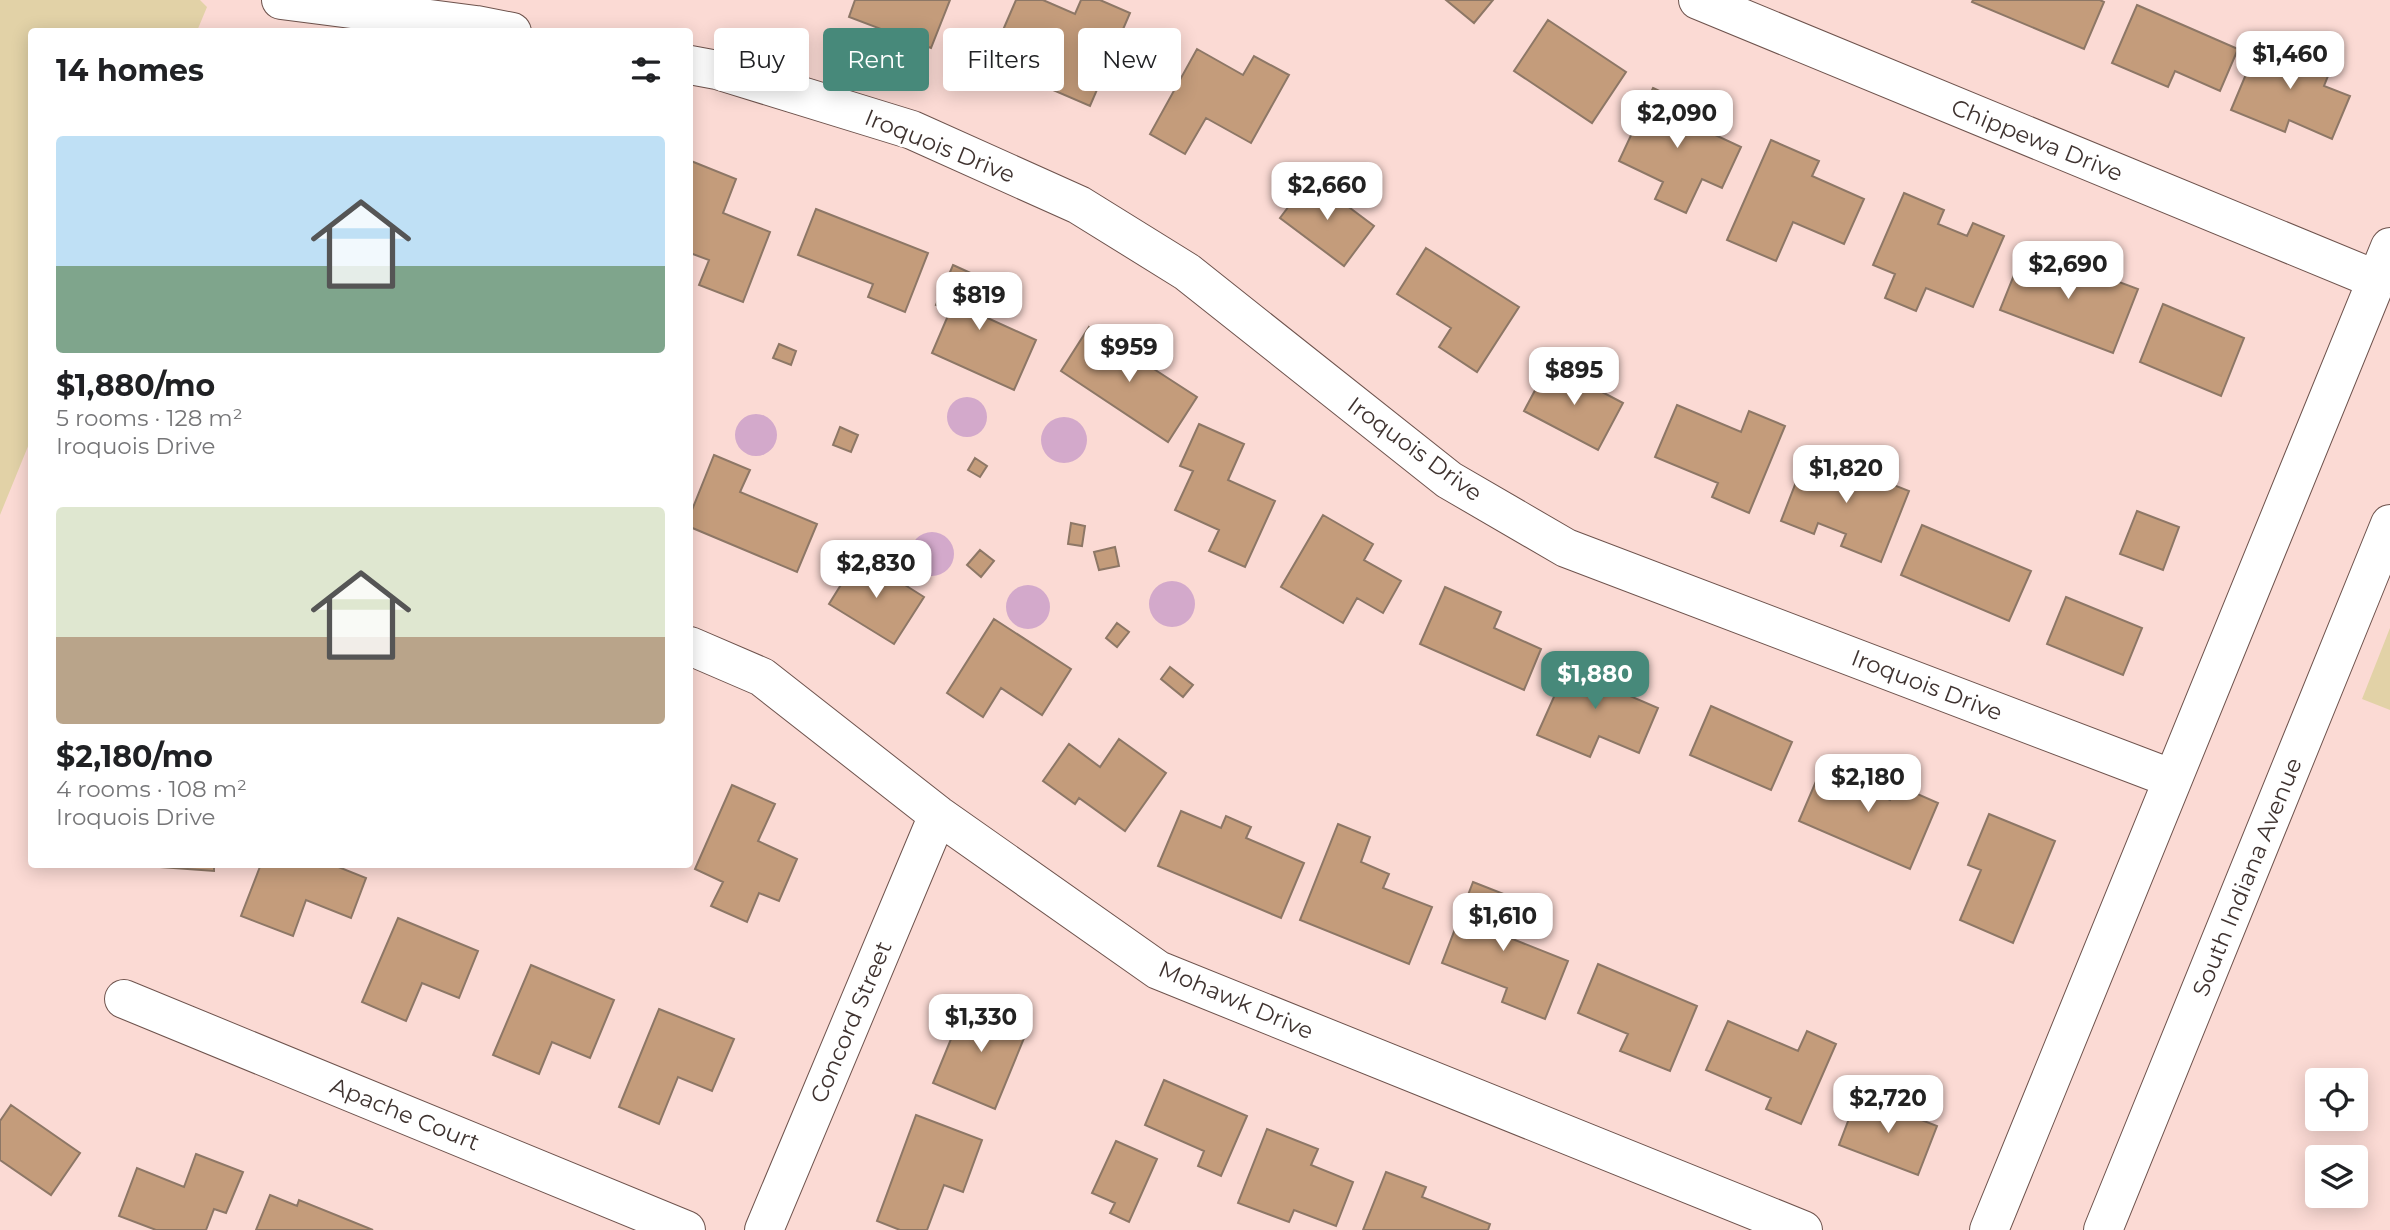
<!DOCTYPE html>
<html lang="en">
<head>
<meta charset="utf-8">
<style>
	:root { --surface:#fff; --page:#f2f2f2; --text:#202124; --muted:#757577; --accent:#47897a }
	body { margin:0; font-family:Montserrat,sans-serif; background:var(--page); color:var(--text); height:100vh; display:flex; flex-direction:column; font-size:26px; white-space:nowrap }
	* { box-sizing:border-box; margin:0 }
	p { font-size:23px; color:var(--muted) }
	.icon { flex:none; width:38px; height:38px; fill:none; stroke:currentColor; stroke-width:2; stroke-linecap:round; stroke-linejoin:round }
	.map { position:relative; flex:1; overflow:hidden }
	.panel { position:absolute; left:28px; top:28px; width:665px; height:840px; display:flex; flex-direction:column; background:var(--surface); border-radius:7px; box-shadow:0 4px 18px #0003 }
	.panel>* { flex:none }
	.top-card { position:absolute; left:714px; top:28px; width:665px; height:63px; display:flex; gap:14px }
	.tools { position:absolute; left:2305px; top:1068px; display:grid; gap:14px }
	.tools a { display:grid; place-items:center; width:63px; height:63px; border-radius:7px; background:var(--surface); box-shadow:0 4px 18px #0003; font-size:35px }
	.price { position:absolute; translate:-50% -60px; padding:0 16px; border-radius:14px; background:#fff; color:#222; font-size:23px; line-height:46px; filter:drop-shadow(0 2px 4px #0008) }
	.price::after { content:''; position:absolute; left:50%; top:42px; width:21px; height:16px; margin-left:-10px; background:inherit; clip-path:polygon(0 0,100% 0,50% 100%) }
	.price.on { background:var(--accent); color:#fff }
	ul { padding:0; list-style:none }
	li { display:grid; align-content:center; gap:14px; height:371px; padding:0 28px }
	li span { display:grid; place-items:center; height:217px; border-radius:7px; color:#555 }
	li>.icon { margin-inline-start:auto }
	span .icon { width:126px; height:126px; fill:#fffc; stroke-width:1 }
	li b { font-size:30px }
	h2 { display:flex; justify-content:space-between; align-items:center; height:84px; padding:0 28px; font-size:30px }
	.chip { padding:0 24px; border-radius:7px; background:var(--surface); box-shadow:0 4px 18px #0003; font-size:24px; line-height:63px }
	.chip.on { background:var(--accent); color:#fff }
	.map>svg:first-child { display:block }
	.green { fill:#e2d2a7 }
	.water { fill:#d3a9cb }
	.building { fill:#c49c7b; stroke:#8d7766; stroke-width:2 }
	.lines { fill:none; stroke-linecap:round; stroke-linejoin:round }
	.minor-casing { stroke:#6e534d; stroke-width:40 }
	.major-casing { stroke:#6e534d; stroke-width:40 }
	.minor { stroke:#fff; stroke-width:38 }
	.major { stroke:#fff; stroke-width:38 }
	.labels { text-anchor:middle; stroke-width:6; stroke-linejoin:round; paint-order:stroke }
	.street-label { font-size:23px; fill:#3f3330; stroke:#fff }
</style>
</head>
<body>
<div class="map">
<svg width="2390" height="1230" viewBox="0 0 2390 1230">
	<rect width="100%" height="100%" fill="#fbdad4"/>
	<path class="green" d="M0,0H200L207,7L197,31L32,32L31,439L0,515Z
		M2390,628V710L2362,699Z"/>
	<path class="water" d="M947 417a20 20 0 1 1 40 0a20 20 0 1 1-40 0Z
		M735 435a21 21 0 1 1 42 0a21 21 0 1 1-42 0Z
		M1041 440a23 23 0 1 1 46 0a23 23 0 1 1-46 0Z
		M910 554a22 22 0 1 1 44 0a22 22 0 1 1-44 0Z
		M1149 604a23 23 0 1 1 46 0a23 23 0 1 1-46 0Z
		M1006 607a22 22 0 1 1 44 0a22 22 0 1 1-44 0Z"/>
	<path class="building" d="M855,0H950L931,48L849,17Z
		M1016,0H1043L1075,14L1081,0H1100L1130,13L1090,106L1039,84L1050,59L1000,37Z
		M1446,0H1493L1474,23Z
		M1973,0H2100L2104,2L2084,49L1972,2Z
		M2137,5L2238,49L2220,91L2175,71L2168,87L2112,63Z
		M1548,20L1626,72L1592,123L1514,71Z
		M2262,36L2332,66L2324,86L2350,96L2332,139L2289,120L2285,132L2231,110Z
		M1197,49L1243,75L1254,56L1289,75L1251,143L1206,118L1185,154L1150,134Z
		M1653,88L1704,112L1698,127L1741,147L1722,188L1702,179L1686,213L1655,199L1663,182L1619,161Z
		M1771,140L1819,161L1812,176L1864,199L1844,244L1793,222L1776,261L1727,240Z
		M691,161L736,179L723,213L770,232L743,302L699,285L709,260L690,253Z
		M1310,178L1374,226L1344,266L1280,218Z
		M1904,193L1944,210L1938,224L1967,236L1973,223L2004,236L1973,307L1926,288L1916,311L1885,298L1895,274L1873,265Z
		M816,209L928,253L905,312L868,297L873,284L798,255Z
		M2026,245L2068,261L2063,275L2091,285L2095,273L2138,289L2113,353L2000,310Z
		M1426,248L1519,307L1477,372L1439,347L1451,328L1397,294Z
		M953,265L997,285L983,316L1036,340L1014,390L932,353L950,311L936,305Z
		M2163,304L2244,338L2221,396L2140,362Z
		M1089,327L1197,397L1168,442L1061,371Z
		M779,344L796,351L791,365L773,358Z
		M1549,364L1623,403L1598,450L1524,411Z
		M1677,405L1741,432L1749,411L1785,426L1749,513L1712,497L1718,483L1655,457Z
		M1199,424L1244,444L1228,480L1275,501L1245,567L1209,551L1219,530L1175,510L1193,471L1180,466Z
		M840,427L858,435L851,452L833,445Z
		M1808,451L1909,491L1881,562L1841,546L1846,534L1818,523L1814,534L1781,521Z
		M714,455L750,470L740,492L817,524L797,572L690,527V515Z
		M975,458L987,466L980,477L968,470Z
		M2137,511L2179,527L2163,570L2120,554Z
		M1323,515L1373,544L1364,560L1401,581L1383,613L1357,598L1343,623L1281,587Z
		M1071,523L1085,526L1082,546L1068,544Z
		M1922,525L2031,571L2009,621L1901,575Z
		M1115,547L1119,566L1099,570L1094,552Z
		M980,550L994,561L981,577L967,565Z
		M859,556L924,597L894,644L829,604Z
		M1445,587L1501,612L1494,628L1541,649L1524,690L1420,644Z
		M2066,597L2142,628L2123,675L2047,644Z
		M994,619L1071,669L1042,715L1001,688L983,717L947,693Z
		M1117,623L1129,632L1117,647L1106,638Z
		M1573,654L1622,675L1616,690L1658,708L1639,753L1599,736L1590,757L1537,735Z
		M1170,667L1193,685L1183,697L1161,679Z
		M1711,706L1792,742L1771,790L1690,755Z
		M1119,739L1166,773L1125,831L1079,798L1075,804L1043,781L1069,744L1100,767Z
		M1826,758L1866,775L1861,787L1890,800L1897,785L1938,803L1910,869L1799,821Z
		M732,785L775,804L758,841L797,859L779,901L759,893L747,922L711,906L723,882L695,869Z
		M1181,811L1221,828L1226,816L1251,827L1246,838L1304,863L1281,918L1158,866Z
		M1989,814L2055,841L2013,943L1960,920L1981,870L1968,865Z
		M1338,824L1370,837L1361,862L1389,874L1383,888L1432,907L1409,964L1300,920Z
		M162,864H214V871L161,867Z
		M261,864H331L366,878L351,918L306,900L293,936L241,916Z
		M1473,882L1519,900L1505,936L1568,961L1545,1019L1502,1002L1507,988L1442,963Z
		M398,918L478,951L459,998L422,983L406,1021L362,1002Z
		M1598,964L1697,1006L1670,1071L1620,1051L1628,1034L1578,1013Z
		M531,965L614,1000L590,1058L552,1042L539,1074L493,1055Z
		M967,1000L1029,1026L995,1109L933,1083Z
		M659,1009L734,1039L712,1091L678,1077L659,1124L619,1107Z
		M1728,1021L1798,1051L1807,1031L1836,1044L1801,1124L1766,1109L1771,1098L1706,1070Z
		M1164,1080L1247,1116L1221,1176L1198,1166L1204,1151L1145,1125Z
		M1858,1095L1937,1126L1918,1175L1839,1145Z
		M11,1105L80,1153L51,1195L0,1160V1121Z
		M916,1115L982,1140L963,1192L944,1185L927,1230H900L877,1221Z
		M1267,1129L1318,1149L1311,1165L1353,1182L1336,1226L1294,1210L1289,1222L1238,1203Z
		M1116,1141L1157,1159L1129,1222L1110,1213L1115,1203L1092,1193Z
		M196,1154L243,1172L226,1213L214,1209L206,1230H156L119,1216L137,1168L184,1187Z
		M1386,1172L1426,1187L1422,1197L1490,1224L1488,1230H1363Z
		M270,1195L297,1206L299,1200L373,1230H256Z"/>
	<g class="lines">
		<g class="minor-casing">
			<path id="minor" d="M281,0L476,25L512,32
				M1698,0L2377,280
				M690,65L717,70L912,130L1079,205L1187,272L1449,480L1566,548L2173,779
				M690,646L762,677L938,815L1158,970L1803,1230
				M124,999L686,1230
				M764,1230L938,815
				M1989,1230L2390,247"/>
		</g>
		<g class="major-casing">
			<path id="major" d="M2103,1230L2390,524"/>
		</g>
		<use href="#minor" class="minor"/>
		<use href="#major" class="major"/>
	</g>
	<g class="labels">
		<g class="street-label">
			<text transform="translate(2037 140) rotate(22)" y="8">Chippewa Drive</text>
			<text transform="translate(940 146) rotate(22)" y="8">Iroquois Drive</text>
			<text transform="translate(1415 449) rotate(36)" y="8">Iroquois Drive</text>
			<text transform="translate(1927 685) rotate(21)" y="8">Iroquois Drive</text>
			<text transform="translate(2247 877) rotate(-68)" y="8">South Indiana Avenue</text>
			<text transform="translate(1236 1000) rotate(23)" y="8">Mohawk Drive</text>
			<text transform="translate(851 1022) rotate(-67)" y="8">Concord Street</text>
			<text transform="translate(405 1114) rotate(22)" y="8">Apache Court</text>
		</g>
	</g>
</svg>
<div class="tools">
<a><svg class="icon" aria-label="locate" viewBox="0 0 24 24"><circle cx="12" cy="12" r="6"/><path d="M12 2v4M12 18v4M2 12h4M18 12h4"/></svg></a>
<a><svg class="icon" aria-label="layers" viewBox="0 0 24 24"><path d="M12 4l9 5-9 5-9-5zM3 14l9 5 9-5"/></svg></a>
</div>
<b class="price" style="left:2290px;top:91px">$1,460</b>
<b class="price" style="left:1677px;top:150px">$2,090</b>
<b class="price" style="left:1327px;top:222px">$2,660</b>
<b class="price" style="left:2068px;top:301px">$2,690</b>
<b class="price" style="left:979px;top:332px">$819</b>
<b class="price" style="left:1129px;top:384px">$959</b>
<b class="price" style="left:1574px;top:407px">$895</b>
<b class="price" style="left:1846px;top:505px">$1,820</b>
<b class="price" style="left:876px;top:600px">$2,830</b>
<b class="price on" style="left:1595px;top:711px">$1,880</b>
<b class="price" style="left:1868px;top:814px">$2,180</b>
<b class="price" style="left:1503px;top:953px">$1,610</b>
<b class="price" style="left:981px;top:1054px">$1,330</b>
<b class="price" style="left:1888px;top:1135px">$2,720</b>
<div class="top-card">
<a class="chip">Buy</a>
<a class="chip on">Rent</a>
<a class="chip">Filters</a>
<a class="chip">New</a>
</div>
<section class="panel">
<h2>14 homes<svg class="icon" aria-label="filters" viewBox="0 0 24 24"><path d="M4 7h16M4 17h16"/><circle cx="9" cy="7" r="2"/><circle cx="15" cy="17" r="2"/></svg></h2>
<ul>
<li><span style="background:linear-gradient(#bfe0f5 60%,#7fa58c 0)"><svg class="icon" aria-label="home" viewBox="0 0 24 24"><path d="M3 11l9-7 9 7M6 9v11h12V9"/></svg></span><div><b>$1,880/mo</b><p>5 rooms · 128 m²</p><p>Iroquois Drive</p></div></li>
<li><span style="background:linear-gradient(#dfe7d0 60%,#b9a48a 0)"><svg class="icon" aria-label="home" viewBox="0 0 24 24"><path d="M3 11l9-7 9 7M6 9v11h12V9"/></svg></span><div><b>$2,180/mo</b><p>4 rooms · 108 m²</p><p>Iroquois Drive</p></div></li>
</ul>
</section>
</div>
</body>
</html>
